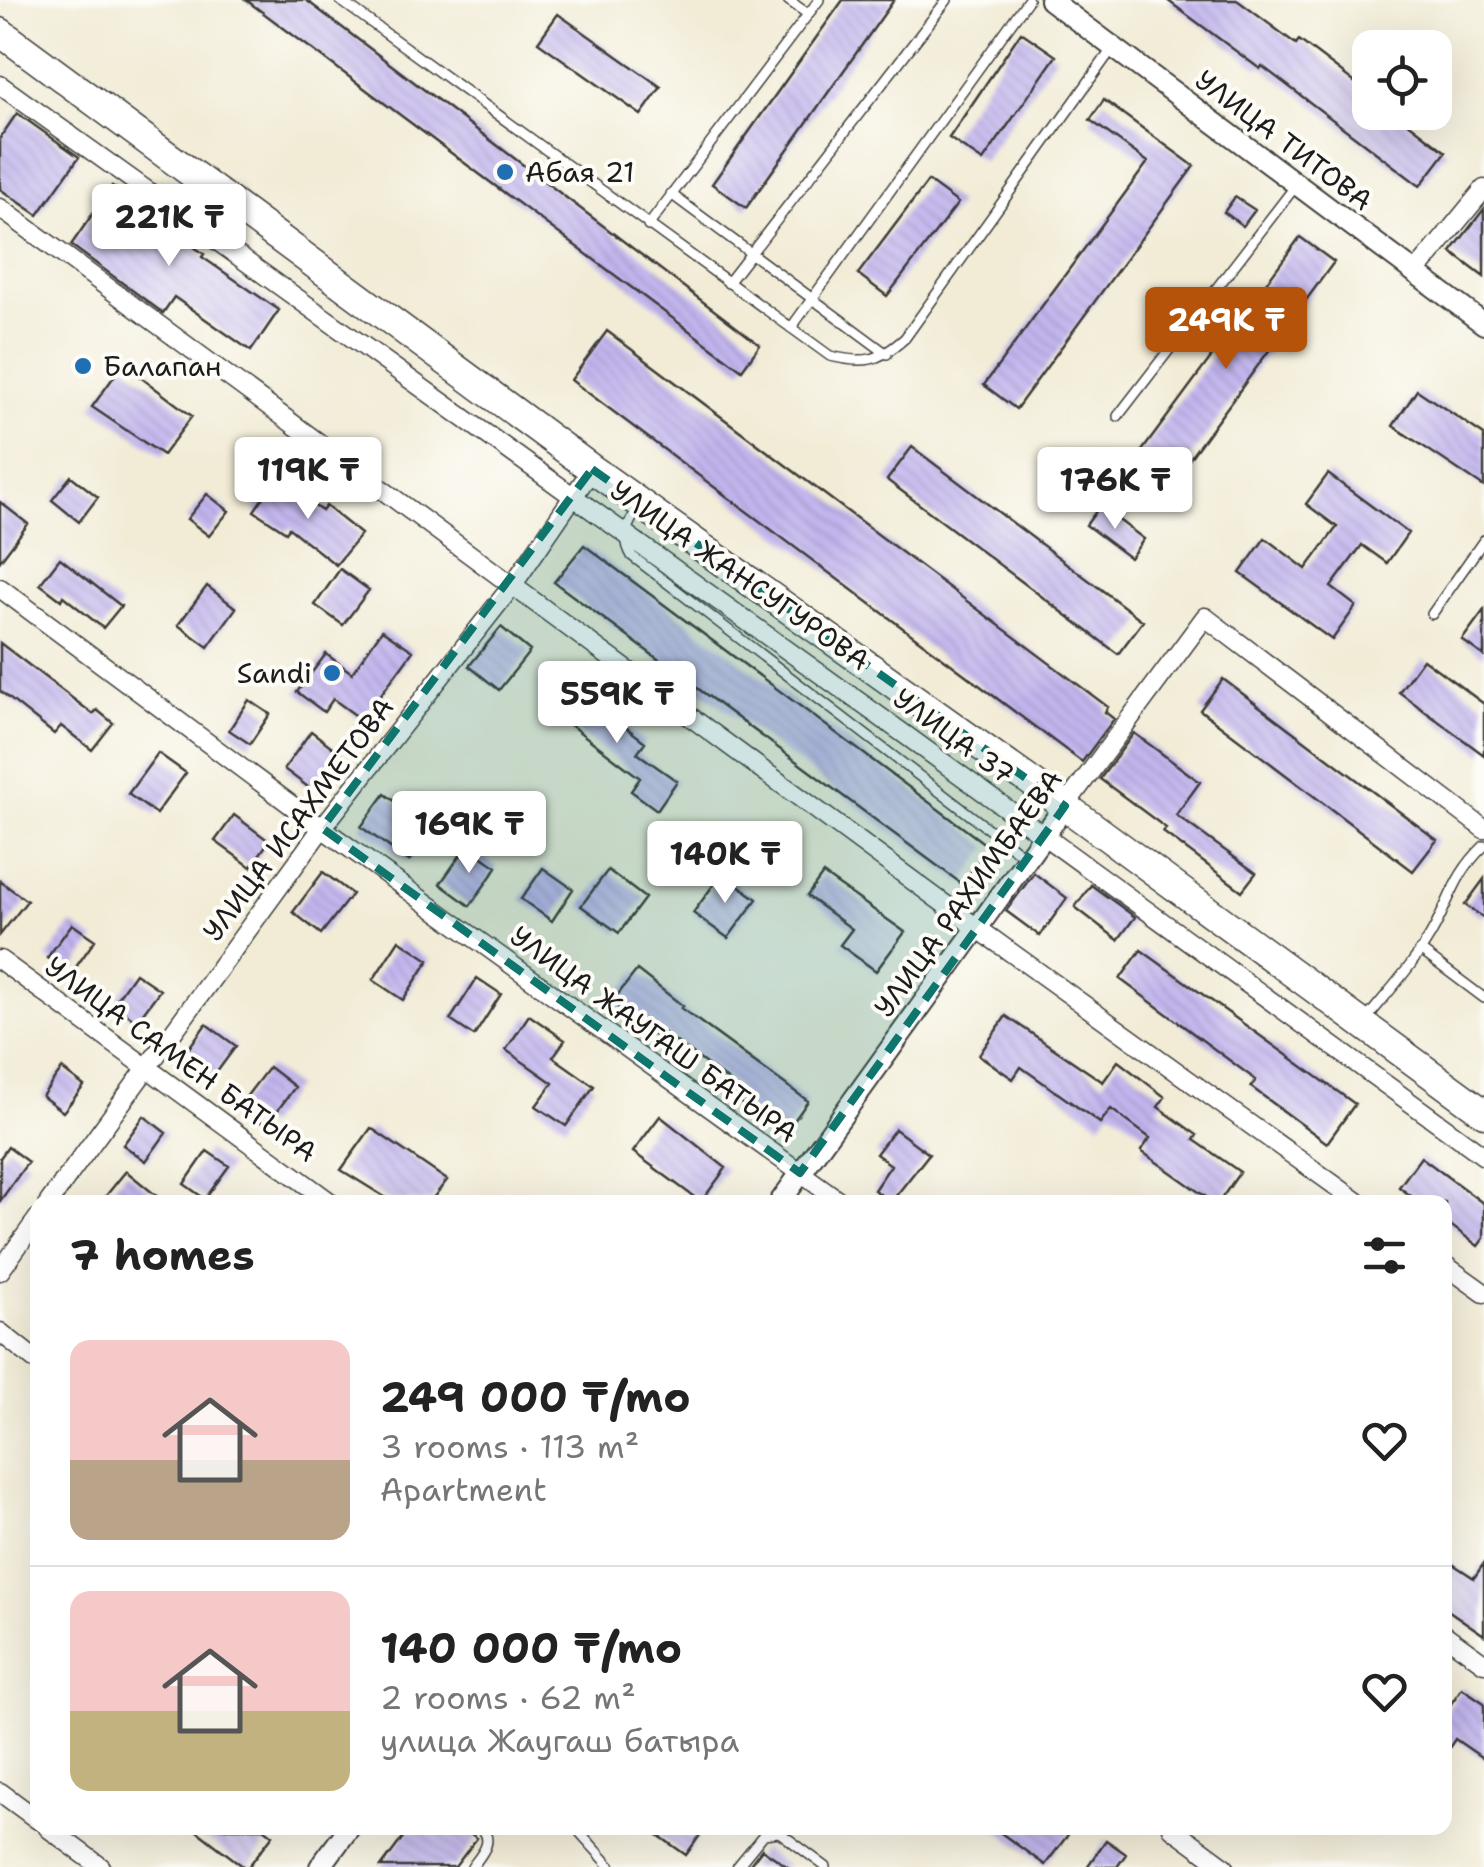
<!DOCTYPE html>
<html lang="en">
<head>
<meta charset="utf-8">
<style>
	:root { --surface:#fff; --page:#f6f6f6; --text:#222; --muted:#767676; --line:#e0e0e0; --accent:#b45309 }
	body { margin:0; font-family:"Shantell Sans",sans-serif; background:var(--page); color:var(--text); height:100vh; display:flex; flex-direction:column; font-size:38px; white-space:nowrap }
	* { box-sizing:border-box; margin:0 }
	p { font-size:32px; color:var(--muted) }
	.icon { flex:none; width:55px; height:55px; fill:none; stroke:currentColor; stroke-width:2; stroke-linecap:round; stroke-linejoin:round }
	.map { position:relative; flex:1; overflow:hidden }
	.side { position:absolute; left:30px; top:1195px; width:1422px; height:640px; display:flex; flex-direction:column; background:var(--surface); border-radius:20px; box-shadow:0 10px 40px #0002 }
	.side>* { flex:none }
	.controls { position:absolute; left:1352px; top:30px; display:grid; gap:20px }
	.controls a { display:grid; place-items:center; width:100px; height:100px; border-radius:20px; background:var(--surface); box-shadow:0 10px 40px #0002; font-size:50px }
	.price { position:absolute; translate:-50% -85px; padding:0 22px; border-radius:10px; background:#fff; color:#222; font-size:32px; line-height:65px; filter:drop-shadow(0 2px 5px #0008) }
	.price::after { content:''; position:absolute; left:50%; top:60px; width:30px; height:22px; margin-left:-15px; background:inherit; clip-path:polygon(0 0,100% 0,50% 100%) }
	.price.on { background:var(--accent); color:#fff }
	ul { padding:0; list-style:none }
	li { display:flex; align-items:center; gap:30px; height:250px; padding:0 40px }
	li+li { border-top:2px solid var(--line) }
	li span { display:grid; place-items:center; flex:none; width:280px; height:200px; border-radius:20px; color:#555 }
	li>.icon { margin-inline-start:auto }
	span .icon { width:120px; height:120px; fill:#fffc; stroke-width:1 }
	li b { font-size:42px }
	h2 { display:flex; justify-content:space-between; align-items:center; height:120px; padding:0 40px; font-size:42px }
	.map>svg:first-child { display:block }
	.building { fill:url(#building-back-hatch) }
	.lines { fill:none; stroke-linecap:round; stroke-linejoin:round }
	.service-casing { stroke:#3c3b38; stroke-width:12 }
	.minor-casing { stroke:#3c3b38; stroke-width:21 }
	.tertiary-casing { stroke:#3c3b38; stroke-width:24 }
	.primary-casing { stroke:#3c3b38; stroke-width:31 }
	.service { stroke:#fff; stroke-width:9 }
	.minor { stroke:#fff; stroke-width:18 }
	.tertiary { stroke:#fff; stroke-width:20 }
	.primary { stroke:#fff; stroke-width:28 }
	.marked { fill:#0f766e; fill-opacity:0.2; stroke:#0f766e; stroke-width:8; stroke-dasharray:20 12; stroke-linejoin:round }
	.poi-dot { fill:#1f6fb2; stroke:#fdfcf7; stroke-width:4 }
	.labels { text-anchor:middle; stroke-width:8; stroke-linejoin:round; paint-order:stroke }
	.street-label { font-size:28px; fill:#1c1c1c; stroke:#fdfcf7 }
	.poi-label { font-size:28px; fill:#1c1c1c; stroke:#fdfcf7; text-anchor:start }
</style>
</head>
<body>
<div class="map">
<svg width="1484" height="1867" viewBox="0 0 1484 1867">
	<defs>
		<pattern id="building-back-hatch" width="6" height="6" patternUnits="userSpaceOnUse" patternTransform="scale(2.5)"><rect width="6" height="6" fill="#c2b5ee"/><path d="M-1 5l2 2M0 0l6 6M5-1l2 2" fill="none" stroke="#a69bcc"/></pattern>
	</defs>
	<rect width="100%" height="100%" fill="#fdfcf7"/>
	<filter id="ink" filterUnits="userSpaceOnUse"><feTurbulence type="fractalNoise" baseFrequency=".01" numOctaves="2"/><feDisplacementMap in="SourceGraphic" scale="20" xChannelSelector="R" yChannelSelector="G"/><feConvolveMatrix kernelMatrix="1 2 1 2 8 2 1 2 1" color-interpolation-filters="sRGB"/></filter>
	<filter id="wash" filterUnits="userSpaceOnUse"><feTurbulence type="fractalNoise" baseFrequency=".0048" numOctaves="4" result="noise"/><feDisplacementMap in="SourceGraphic" scale="40" xChannelSelector="R" yChannelSelector="G"/><feGaussianBlur stdDeviation="2.25" result="paint"/><feColorMatrix in="noise" values="0 0 0 0 0 0 0 0 0 0 0 0 0 0 0 0 0 1.4 0 .05"/><feComposite in="paint" operator="in"/></filter>
	<g filter="url(#wash)">
		<rect width="100%" height="100%" fill="#f2ecd7"/>
		<g id="blocks">
			<path class="building" d="M246,0H306L760,345L742,370Z
				M843,0H894L746,208L712,184Z
				M1167,0H1237L1296,44L1299,40L1370,94V112H1394L1446,152L1420,186L1262,66L1260,69Z
				M558,14L661,87L641,115L538,42Z
				M1021,32L1056,56L983,161L949,138Z
				M1104,100L1194,166L1016,409L984,385L1148,162L1090,120Z
				M17,113L79,157L38,215L0,189V138Z
				M928,181L958,203L887,296L858,274Z
				M112,186L170,227L169,229L204,254L202,257L279,310L251,351L174,297L163,313L71,245Z
				M1235,197L1255,210L1243,226L1224,212Z
				M1484,209V277L1451,252Z
				M1300,237L1334,262L1154,507L1119,482Z
				M607,331L1108,707L1105,712L1114,719L1082,762L571,380Z
				M123,364L192,416L163,455L92,407Z
				M1417,390L1484,435V487L1393,426Z
				M912,447L1143,621L1118,654L887,480Z
				M1328,474L1408,533L1387,563L1362,545L1331,587L1356,606L1332,640L1240,573L1265,538L1306,569L1337,527L1306,504Z
				M71,476L98,497L79,522L52,500Z
				M276,479L322,511L326,506L361,534L336,565L289,528L286,532L254,511Z
				M207,494L229,511L209,536L187,519Z
				M0,502L28,524L0,561Z
				M1100,506L1144,539L1130,558L1086,525Z
				M584,545L989,847L962,884L554,582Z
				M60,558L121,606L103,628L63,596L61,600L40,584Z
				M340,569L369,590L343,625L315,605Z
				M207,586L236,608L208,647L178,625Z
				M1484,610V656L1462,640Z
				M501,627L530,651L499,690L469,666Z
				M382,630L413,651L362,720L333,699L324,712L297,692L326,654L352,673Z
				M0,643L93,714L97,710L113,723L92,750L61,726L54,734L0,691Z
				M1423,659L1484,704V755L1399,692Z
				M1223,679L1437,840L1413,871L1200,710Z
				M575,688L645,742L637,753L677,781L657,810L631,791L640,778L556,714Z
				M249,700L270,714L250,744L229,730Z
				M311,731L340,753L312,790L284,769Z
				M1134,733L1200,782L1176,815L1256,873L1242,891L1163,832L1166,828L1100,779Z
				M158,753L186,773L156,814L128,794Z
				M385,794L432,828L409,861L361,827Z
				M234,815L269,841L251,867L215,841Z
				M467,846L497,867L470,906L440,884Z
				M543,868L573,889L552,921L521,899Z
				M608,870L645,898L619,933L581,906Z
				M323,872L352,894L321,934L293,912Z
				M722,873L757,899L728,938L693,913Z
				M1034,873L1067,898L1040,936L1006,911Z
				M823,874L905,932L876,971L840,945L852,929L807,896Z
				M1484,879V918L1465,905Z
				M0,881L27,901L0,935Z
				M1091,885L1135,917L1118,940L1075,907Z
				M72,924L95,940L71,974L47,958Z
				M399,940L429,960L403,1000L373,980Z
				M1141,950L1355,1104L1327,1143L1251,1087L1256,1080L1120,979Z
				M637,970L683,1006L681,1008L808,1101L784,1135L731,1096L737,1087L663,1032L658,1038L612,1002Z
				M135,973L160,990L137,1021L113,1004Z
				M477,978L501,994L474,1036L450,1020Z
				M529,1015L565,1040L553,1057L594,1086L566,1126L536,1106L553,1083L506,1050Z
				M1006,1016L1103,1082L1118,1061L1165,1097L1158,1107L1197,1135L1194,1140L1240,1172L1219,1202H1213L1141,1151L1150,1138L1111,1109L1100,1123L1021,1067L1013,1079L979,1055Z
				M206,1024L236,1046L211,1080L181,1059Z
				M269,1067L295,1087L266,1126L239,1106Z
				M62,1069L84,1086L63,1112L42,1096Z
				M144,1116L166,1133L146,1161L123,1145Z
				M660,1116L726,1168L701,1202L633,1152Z
				M371,1128L447,1180L430,1202H393L341,1170Z
				M895,1129L929,1154L891,1202L874,1190L891,1165L876,1154Z
				M8,1147L28,1162L0,1201V1158Z
				M207,1151L229,1166L205,1199L184,1184Z
				M1421,1157L1484,1204V1238L1478,1246L1445,1221V1202H1419L1399,1187Z
				M126,1171L164,1202H101Z
				M1445,1559L1474,1578L1484,1563V1635L1445,1608Z
				M1462,1688L1484,1703V1759L1455,1739L1445,1754V1712Z
				M193,1828H264L273,1835L248,1867H244Z
				M410,1828H462L477,1838L455,1867H381Z
				M648,1828H705L686,1855Z
				M994,1828H1073L1045,1865Z
				M1106,1840L1126,1854L1117,1867H1087Z
				M762,1849L788,1867H748Z"/>
		</g>
	</g>
	<g filter="url(#ink)">
		<use href="#blocks" fill-opacity="0" stroke="#3c3b38" stroke-width="2.5"/>
		<g class="lines">
			<g class="service-casing">
				<path id="service" d="M340,0L830,356C865,364 878,362 905,338L1112,49
					M788,0L808,14
					M671,194L887,354
					M648,226L819,0
					M728,283L947,0
					M791,328L1028,0
					M1118,416L1297,184
					M640,507C627,523 621,537 632,556L1025,857
					M1432,614L1484,540
					M1420,950L1484,998
					M1364,1022C1388,992 1417,961 1435,927C1452,894 1456,873 1484,846
					M576,1828L611,1867
					M472,1867C481,1855 495,1841 481,1828
					M737,1867L764,1834L779,1832L826,1867"/>
			</g>
			<g class="minor-casing">
				<path id="minor" d="M0,85L911,739L1484,1156
					M0,208L977,928L1358,1202
					M1415,273L1484,189
					M0,588L322,828L841,1202
					M1065,806L1205,617L1484,829
					M0,960L330,1202
					M49,1202L322,828L512,586L592,469
					M1445,1265L1484,1293
					M0,1271L38,1218
					M0,1332L38,1362
					M1445,1635L1484,1663
					M0,1792L38,1820
					M48,1828L101,1867
					M1172,1828L1225,1867"/>
			</g>
			<g class="tertiary-casing">
				<path id="tertiary" d="M1050,0L1484,324
					M780,1202L1065,806
					M320,1867L349,1828"/>
			</g>
			<g class="primary-casing">
				<path id="primary" d="M0,32L592,469L1065,806L1484,1113"/>
			</g>
			<use href="#service" class="service"/>
			<use href="#minor" class="minor"/>
			<use href="#tertiary" class="tertiary"/>
			<use href="#primary" class="primary"/>
		</g>
	</g>
	<path class="marked" d="M592,469L1065,806L800,1173L322,828Z"/>
	<g class="poi-dot">
		<circle cx="505" cy="172" r="10"/>
		<circle cx="83" cy="366" r="10"/>
		<circle cx="332" cy="673" r="10"/>
	</g>
	<g class="labels">
		<g class="street-label">
			<text transform="translate(1284 140) rotate(37)" y="10">УЛИЦА ТИТОВА</text>
			<text transform="translate(740 575) rotate(35)" y="10">УЛИЦА ЖАНСУГУРОВА</text>
			<text transform="translate(954 736) rotate(36)" y="10">УЛИЦА 37</text>
			<text transform="translate(298 819) rotate(-53)" y="10">УЛИЦА ИСАХМЕТОВА</text>
			<text transform="translate(968 893) rotate(-54)" y="10">УЛИЦА РАХИМБАЕВА</text>
			<text transform="translate(654 1034) rotate(36)" y="10">УЛИЦА ЖАУГАШ БАТЫРА</text>
			<text transform="translate(181 1059) rotate(36)" y="10">УЛИЦА САМЕН БАТЫРА</text>
		</g>
		<g class="poi-label">
			<text x="525" y="182">Абая 21</text>
			<text x="103" y="376">Балапан</text>
			<text x="312" y="683" text-anchor="end">Sandi</text>
		</g>
	</g>
</svg>
<div class="controls">
<a><svg class="icon" aria-label="locate" viewBox="0 0 24 24"><circle cx="12" cy="12" r="6"/><path d="M12 2v4M12 18v4M2 12h4M18 12h4"/></svg></a>
</div>
<b class="price" style="left:169px;top:269px">221K ₸</b>
<b class="price on" style="left:1226px;top:372px">249K ₸</b>
<b class="price" style="left:308px;top:522px">119K ₸</b>
<b class="price" style="left:1115px;top:532px">176K ₸</b>
<b class="price" style="left:617px;top:746px">559K ₸</b>
<b class="price" style="left:469px;top:876px">169K ₸</b>
<b class="price" style="left:725px;top:906px">140K ₸</b>
<section class="side">
<h2>7 homes<svg class="icon" aria-label="filters" viewBox="0 0 24 24"><path d="M4 7h16M4 17h16"/><circle cx="9" cy="7" r="2"/><circle cx="15" cy="17" r="2"/></svg></h2>
<ul>
<li><span style="background:linear-gradient(#f6c9c9 60%,#b9a48a 0)"><svg class="icon" aria-label="home" viewBox="0 0 24 24"><path d="M3 11l9-7 9 7M6 9v11h12V9"/></svg></span><div><b>249 000 ₸/mo</b><p>3 rooms · 113 m²</p><p>Apartment</p></div><svg class="icon" aria-label="heart" viewBox="0 0 24 24"><path d="M12 20l-8-8c-3-5 5-10 8-4 3-6 11-1 8 4z"/></svg></li>
<li><span style="background:linear-gradient(#f6c9c9 60%,#c2b280 0)"><svg class="icon" aria-label="home" viewBox="0 0 24 24"><path d="M3 11l9-7 9 7M6 9v11h12V9"/></svg></span><div><b>140 000 ₸/mo</b><p>2 rooms · 62 m²</p><p>улица Жаугаш батыра</p></div><svg class="icon" aria-label="heart" viewBox="0 0 24 24"><path d="M12 20l-8-8c-3-5 5-10 8-4 3-6 11-1 8 4z"/></svg></li>
</ul>
</section>
</div>
</body>
</html>
